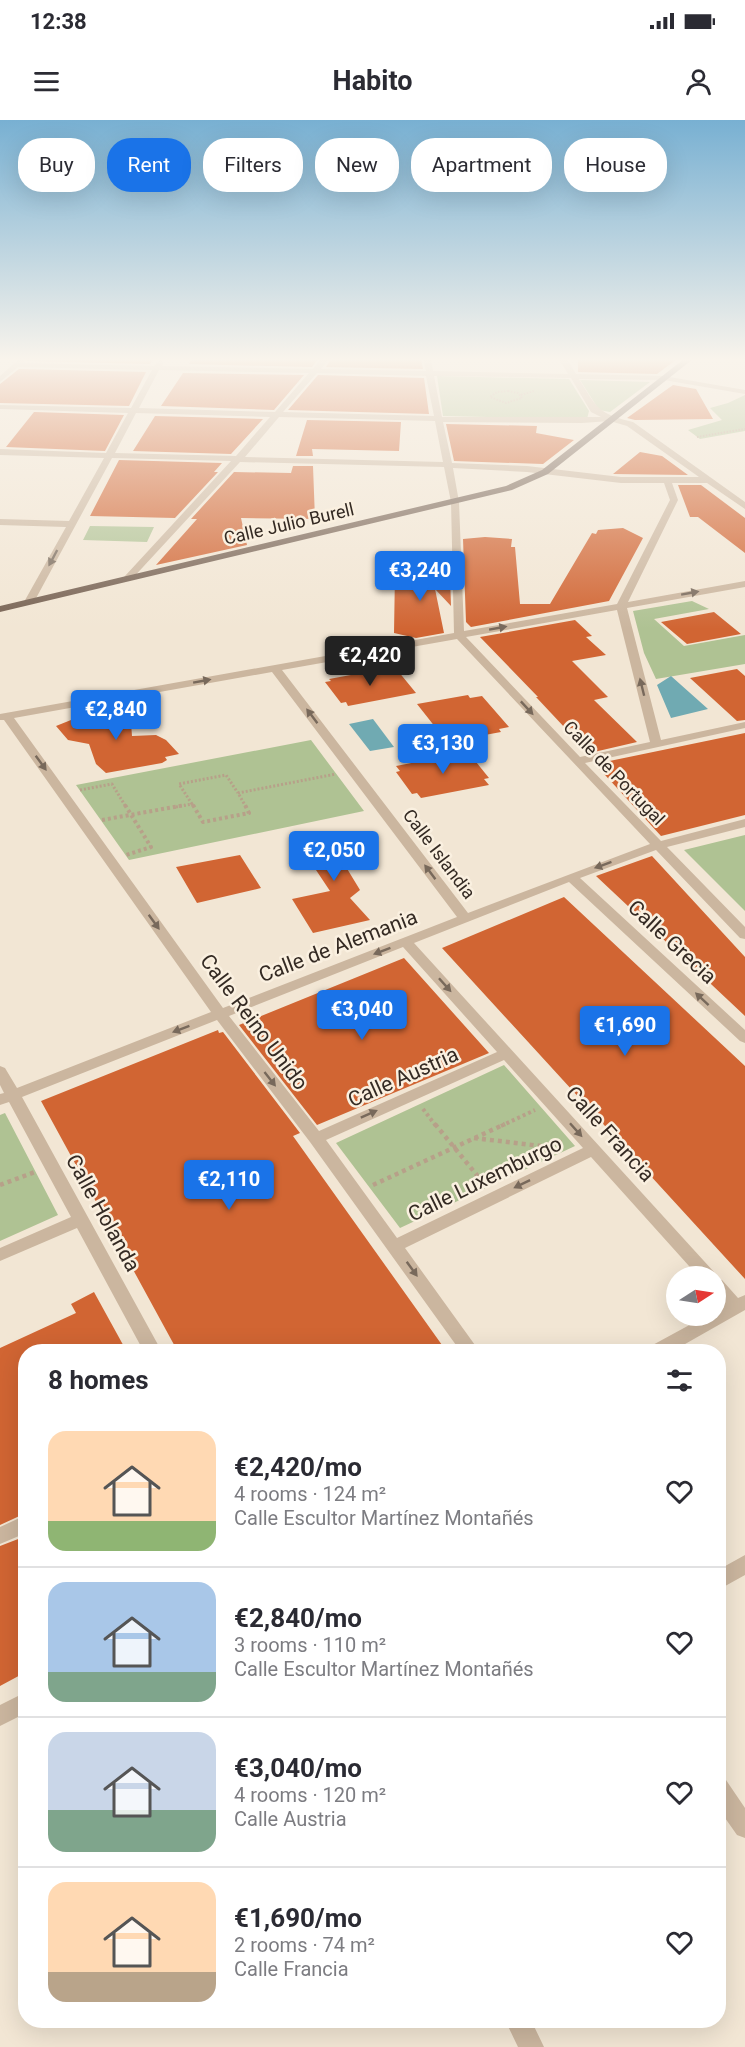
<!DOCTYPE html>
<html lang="en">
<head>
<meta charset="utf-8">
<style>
	:root { --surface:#fff; --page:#f2f2f3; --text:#2b2b33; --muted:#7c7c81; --line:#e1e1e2; --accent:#1a73e8 }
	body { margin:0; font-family:Roboto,sans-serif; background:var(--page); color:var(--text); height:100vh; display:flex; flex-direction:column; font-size:22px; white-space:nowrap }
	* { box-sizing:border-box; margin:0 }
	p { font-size:20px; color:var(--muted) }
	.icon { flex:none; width:33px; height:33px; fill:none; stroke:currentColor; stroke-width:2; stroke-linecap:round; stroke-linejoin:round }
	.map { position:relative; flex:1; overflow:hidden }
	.drawer { position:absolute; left:18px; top:1224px; width:708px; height:684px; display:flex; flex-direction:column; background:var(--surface); border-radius:24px; box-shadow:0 6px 24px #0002 }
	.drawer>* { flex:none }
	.guide { position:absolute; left:18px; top:18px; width:710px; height:54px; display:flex; gap:12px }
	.needle { width:39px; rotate:78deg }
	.fabs { position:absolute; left:666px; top:1146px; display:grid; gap:12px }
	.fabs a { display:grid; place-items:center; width:60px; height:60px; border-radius:50%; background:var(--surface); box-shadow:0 6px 24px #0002; font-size:30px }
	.price { position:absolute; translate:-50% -51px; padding:0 14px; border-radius:6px; background:var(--accent); color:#fff; font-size:20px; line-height:39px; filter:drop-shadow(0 2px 3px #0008) }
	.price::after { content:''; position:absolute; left:50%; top:36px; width:18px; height:14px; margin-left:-9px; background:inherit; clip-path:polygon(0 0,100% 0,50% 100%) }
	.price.active { background:#222; color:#fff }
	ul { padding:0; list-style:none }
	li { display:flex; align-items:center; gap:18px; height:150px; padding:0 30px }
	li+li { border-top:2px solid var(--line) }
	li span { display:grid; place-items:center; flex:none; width:168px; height:120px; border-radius:18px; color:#555 }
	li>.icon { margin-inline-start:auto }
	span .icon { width:72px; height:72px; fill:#fffc; stroke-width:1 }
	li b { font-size:26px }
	h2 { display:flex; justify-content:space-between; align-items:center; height:72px; padding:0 30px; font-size:26px }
	.tag { padding:0 21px; border-radius:24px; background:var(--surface); box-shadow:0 6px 24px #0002; font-size:21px; line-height:54px }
	.tag.active { background:var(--accent); color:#fff }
	.status { display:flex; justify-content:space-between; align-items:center; height:42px; padding:0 30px; background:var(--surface); direction:ltr }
	.status svg { height:16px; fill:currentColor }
	header { display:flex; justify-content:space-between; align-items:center; height:78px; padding:0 30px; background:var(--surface); font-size:27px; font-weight:700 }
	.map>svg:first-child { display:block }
	.green { fill:#afc293 }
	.water { fill:#70aab2 }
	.building { fill:#d16533 }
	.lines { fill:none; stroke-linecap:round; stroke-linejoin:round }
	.path-far3 { stroke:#b7a089; stroke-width:2; stroke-dasharray:1.5 1.5; stroke-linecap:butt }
	.path-far2 { stroke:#b7a089; stroke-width:3; stroke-dasharray:2 2; stroke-linecap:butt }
	.path-far1 { stroke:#b7a089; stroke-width:4; stroke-dasharray:3 3; stroke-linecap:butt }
	.path { stroke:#b7a089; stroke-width:4.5; stroke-dasharray:4 4; stroke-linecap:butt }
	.minor { fill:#cbb69f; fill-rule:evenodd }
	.major { fill:#776253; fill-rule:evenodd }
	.oneway { fill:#78695b }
	.labels { text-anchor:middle; stroke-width:5; stroke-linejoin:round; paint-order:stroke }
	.far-street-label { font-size:18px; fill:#342a23; stroke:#faf0e0 }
	.street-label { font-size:21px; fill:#342a23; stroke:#faf0e0 }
</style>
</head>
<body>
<div class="status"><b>12:38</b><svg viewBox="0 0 49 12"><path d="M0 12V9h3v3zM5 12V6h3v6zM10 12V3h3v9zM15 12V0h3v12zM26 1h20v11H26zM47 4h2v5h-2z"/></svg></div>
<header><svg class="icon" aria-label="menu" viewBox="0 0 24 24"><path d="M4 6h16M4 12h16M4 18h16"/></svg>Habito<svg class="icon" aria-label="person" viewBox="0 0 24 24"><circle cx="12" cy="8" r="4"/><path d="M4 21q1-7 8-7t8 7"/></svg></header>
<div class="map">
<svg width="745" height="1927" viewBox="0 0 745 1927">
	<rect width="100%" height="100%" fill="#f2e6d4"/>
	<path class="green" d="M437,256L569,259L589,291L587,299L443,296Z
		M580,260L650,262L610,292L599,290Z
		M745,275V311L700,319L688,310L722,300L710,288L728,283Z
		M90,406L154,407L147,422L83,420Z
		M692,481L709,489L654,499L684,526L745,515V544L656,559L644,533L633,491Z
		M311,620L364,691L129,740L76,665Z
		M745,715V791L684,730Z
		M504,945L575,1026L400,1108L336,1023Z
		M5,993L58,1095L0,1121V995Z"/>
	<path class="water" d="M671,556L708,589L671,598L657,565Z
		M373,599L394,627L370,631L349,604Z"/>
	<path class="building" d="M27,239H153L150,244L27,241Z
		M192,239H318L312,247L189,244Z
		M331,239H421L423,249L326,247Z
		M578,239H677L657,254L578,252Z
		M19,249L146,252L129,286L0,283V264Z
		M183,253L304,255L274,290L161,286Z
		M318,255L424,258L429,294L288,290Z
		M673,265L696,269L713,299L635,300L627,298Z
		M34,292L124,295L105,331L6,327Z
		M155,296L263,299L231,334L133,331Z
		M307,300L401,302L399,331L312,329L313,336H296Z
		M446,304L537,306L536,313L574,320L543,344L454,341Z
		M640,332L662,336L688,355L613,354Z
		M119,340L222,343L214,352H218L175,398L90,396Z
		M293,346H313L315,399L241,398L247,425L156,445L197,399H191L234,352L291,353Z
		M678,365H701L745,398V433L698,397H690Z
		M623,408L643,418L609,481L471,507L466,502L463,419L485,417L512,419L511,427H515L520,484H550L592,413L596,414L598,410Z
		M412,446L450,456L451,486L435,469L444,513L416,518L394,513L395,453L415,449Z
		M714,492L741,514L687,524L661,502Z
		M575,500L592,516L586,517L606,535L572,541L608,577L594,580L637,622L594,632L572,608L566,609L536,577H538L480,517Z
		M389,548L392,552L398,551L416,573L348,586L346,582L341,583L325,562L331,561L329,559Z
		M737,549L745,556V600L737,601L690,558Z
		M468,575L470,578L482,576L509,607L499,609L501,612L447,622L417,584Z
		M119,588L121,591L130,590L132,616L156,615L166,620L179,634L165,637L167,640L162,643L106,653L96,644L89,624L68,620L56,606L81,596Z
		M745,613V695L661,716L595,644Z
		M468,632L489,658L484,659L489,665L421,678L417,673L412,674L396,652L400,651L396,646Z
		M353,711L375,741L346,747L360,770L350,778L370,800L313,813L292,779L330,771L298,723Z
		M240,735L261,768L197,783L176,747Z
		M652,736L745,837V896L596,756Z
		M564,777L745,946V1159L442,828Z
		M404,838L489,933L317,1005L239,905Z
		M218,910L219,913L223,912L300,1013L293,1016L447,1232H178L41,981Z
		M94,1172L127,1232H26V1393L0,1405V1228L76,1193L71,1184Z
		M26,1416V1552L0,1566V1426Z"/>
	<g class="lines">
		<path class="path-far3" d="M508,271L518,273L522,278L506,283L490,277L497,272Z
			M521,275L534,271
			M697,317L745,309"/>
		<path class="path-far2" d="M80,670L112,664L126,687
			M192,684L179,664L226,655L238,673
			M176,687L192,684L194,687
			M246,687L238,673L336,654"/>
		<path class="path-far1" d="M125,685L151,727L126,735
			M193,685L203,702L249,693L245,685
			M102,700L185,685
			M423,989L436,1006
			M501,1006L535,990"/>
		<path class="path" d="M435,1004L485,1065
			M474,1018L541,1026L562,1022
			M0,1065L35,1052
			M373,1065L505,1004"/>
		<path class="minor" d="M19,239H25L23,243L154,246L160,240L164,242L162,246L313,249L321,239H329L321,249L426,251L423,239H431L433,251L568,254L559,239H567L576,254L664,256L745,270V274L664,260L579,259C597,288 598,294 633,302L745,382V389L707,363H672L678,380L628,482L745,461V467L627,488L661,620L745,602V608L585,643L661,721L745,699V707L667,727L745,807V819L740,818L656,730L580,758L745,910V923L740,921L569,762L414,823L714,1152L716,1156V1158L698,1156L591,1037L405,1128L480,1232H461L310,1022L217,900L22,977L162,1232H144L77,1108L0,1141V1128L71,1097L9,982L0,985V974L4,973L0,965V946L5,948L17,968L211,892L4,600H0V594L454,513L451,382L444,347L240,342L131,460L128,461L123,458L125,456L231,341L112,338L34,482L25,484L24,482L66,407L0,405V399L69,401L104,338L0,335V329L106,333L128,293L0,289V285L131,288L152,250L18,247L0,262V256ZM159,250L309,253L275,292L139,288ZM317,253L426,256L434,296L283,292ZM434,256L571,258L591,292L601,297H442ZM136,293L270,297L236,336L115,333ZM279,297L435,301L443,342L245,337ZM610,301L627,306L699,357H621L527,346L452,343L443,302L582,303ZM453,348L527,352L621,363H664L670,380L617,484L464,511L459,382ZM617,490L650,622L580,637L466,517ZM457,519L650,724L468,793L282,550ZM272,552L457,797L223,888L14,598ZM403,827L497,932L319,1011L229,896ZM504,940L583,1028L397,1118L326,1020Z
			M716,1159L722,1160L738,1178L745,1175V1190L671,1232H646L649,1227L706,1196H716V1190L724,1185L716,1176Z
			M26,1395V1413L0,1424V1407Z
			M745,1435V1455L718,1470V1450Z
			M26,1572V1593L0,1606V1585Z
			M718,1657L726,1660L745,1688V1718L737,1715L718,1688Z
			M505,1900H531L544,1927H518Z"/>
		<path class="major" d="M684,239H693L548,354L512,370L0,492V486L506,366L542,350Z"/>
	</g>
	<defs><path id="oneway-solid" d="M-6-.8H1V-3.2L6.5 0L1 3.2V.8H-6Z" transform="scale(1.5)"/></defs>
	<g class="oneway">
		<use href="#oneway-solid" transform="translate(53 438) rotate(118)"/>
		<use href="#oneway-solid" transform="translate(690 473) rotate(-10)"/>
		<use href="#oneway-solid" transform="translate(498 508) rotate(-10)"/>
		<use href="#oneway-solid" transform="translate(202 561) rotate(-10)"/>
		<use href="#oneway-solid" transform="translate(642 567) rotate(-104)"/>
		<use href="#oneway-solid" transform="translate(527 588) rotate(47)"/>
		<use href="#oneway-solid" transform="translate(312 596) rotate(-127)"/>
		<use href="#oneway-solid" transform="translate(41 643) rotate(54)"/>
		<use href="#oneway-solid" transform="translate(603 745) rotate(160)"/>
		<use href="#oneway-solid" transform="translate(430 752) rotate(-127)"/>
		<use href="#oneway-solid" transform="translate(154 802) rotate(54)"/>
		<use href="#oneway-solid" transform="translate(382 831) rotate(159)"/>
		<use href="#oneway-solid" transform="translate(445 865) rotate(48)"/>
		<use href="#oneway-solid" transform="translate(702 879) rotate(-137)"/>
		<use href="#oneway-solid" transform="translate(181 909) rotate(159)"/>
		<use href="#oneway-solid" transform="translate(270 959) rotate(52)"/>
		<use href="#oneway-solid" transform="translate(369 994) rotate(-24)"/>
		<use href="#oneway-solid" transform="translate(576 1010) rotate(48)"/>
		<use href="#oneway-solid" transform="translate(522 1064) rotate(154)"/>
		<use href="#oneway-solid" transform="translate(412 1149) rotate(54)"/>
	</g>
	<linearGradient id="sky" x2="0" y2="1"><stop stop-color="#78b0d2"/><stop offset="0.47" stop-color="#f9f4ec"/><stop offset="1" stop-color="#f9f4ec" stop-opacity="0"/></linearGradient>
	<rect width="745" height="509" fill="url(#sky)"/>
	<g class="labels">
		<g class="far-street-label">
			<text transform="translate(289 404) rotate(-13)" y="6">Calle Julio Burell</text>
			<text transform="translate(614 653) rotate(46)" y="6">Calle de Portugal</text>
			<text transform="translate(439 734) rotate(53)" y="6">Calle Islandia</text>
		</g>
		<g class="street-label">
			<text transform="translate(672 822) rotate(43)" y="7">Calle Grecia</text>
			<text transform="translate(338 826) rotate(-21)" y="7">Calle de Alemania</text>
			<text transform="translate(254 902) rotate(53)" y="7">Calle Reino Unido</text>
			<text transform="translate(403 957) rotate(-24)" y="7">Calle Austria</text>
			<text transform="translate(610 1014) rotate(48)" y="7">Calle Francia</text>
			<text transform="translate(485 1059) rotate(-26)" y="7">Calle Luxemburgo</text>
			<text transform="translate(103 1093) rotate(61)" y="7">Calle Holanda</text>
		</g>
	</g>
</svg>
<div class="fabs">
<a><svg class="needle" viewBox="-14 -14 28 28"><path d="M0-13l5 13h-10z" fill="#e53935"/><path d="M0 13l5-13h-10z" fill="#7c7c81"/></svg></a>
</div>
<b class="price" style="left:420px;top:482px">€3,240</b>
<b class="price active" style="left:370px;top:567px">€2,420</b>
<b class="price" style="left:116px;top:621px">€2,840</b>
<b class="price" style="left:443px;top:655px">€3,130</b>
<b class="price" style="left:334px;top:762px">€2,050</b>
<b class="price" style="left:362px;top:921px">€3,040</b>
<b class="price" style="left:625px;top:937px">€1,690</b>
<b class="price" style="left:229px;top:1091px">€2,110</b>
<div class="guide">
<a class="tag">Buy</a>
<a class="tag active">Rent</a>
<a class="tag">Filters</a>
<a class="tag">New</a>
<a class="tag">Apartment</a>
<a class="tag">House</a>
</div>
<section class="drawer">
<h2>8 homes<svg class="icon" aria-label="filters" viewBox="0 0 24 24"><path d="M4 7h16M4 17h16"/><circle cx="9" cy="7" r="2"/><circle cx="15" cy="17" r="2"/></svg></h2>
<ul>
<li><span style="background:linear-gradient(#ffd9b3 75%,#8fb573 0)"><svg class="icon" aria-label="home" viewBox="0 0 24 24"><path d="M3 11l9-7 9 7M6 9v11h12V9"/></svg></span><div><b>€2,420/mo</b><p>4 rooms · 124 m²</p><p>Calle Escultor Martínez Montañés</p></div><svg class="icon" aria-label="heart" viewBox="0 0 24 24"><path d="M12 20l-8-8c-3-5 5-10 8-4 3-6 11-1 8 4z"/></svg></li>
<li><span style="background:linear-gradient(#a9c7e8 75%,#7fa58c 0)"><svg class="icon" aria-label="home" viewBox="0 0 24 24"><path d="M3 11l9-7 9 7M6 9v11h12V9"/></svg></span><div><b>€2,840/mo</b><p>3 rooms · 110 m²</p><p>Calle Escultor Martínez Montañés</p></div><svg class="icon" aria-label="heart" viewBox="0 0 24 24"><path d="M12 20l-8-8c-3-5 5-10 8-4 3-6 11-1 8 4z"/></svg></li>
<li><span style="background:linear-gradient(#c9d6e8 65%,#7fa58c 0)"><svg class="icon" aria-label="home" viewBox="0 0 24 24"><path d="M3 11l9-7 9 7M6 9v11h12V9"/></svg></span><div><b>€3,040/mo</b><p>4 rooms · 120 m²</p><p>Calle Austria</p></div><svg class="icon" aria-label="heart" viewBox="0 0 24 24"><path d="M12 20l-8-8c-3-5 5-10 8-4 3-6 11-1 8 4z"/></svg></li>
<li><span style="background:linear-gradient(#ffd9b3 75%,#b9a48a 0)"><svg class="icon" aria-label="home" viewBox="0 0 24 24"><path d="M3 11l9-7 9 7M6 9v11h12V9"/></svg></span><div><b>€1,690/mo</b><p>2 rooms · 74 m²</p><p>Calle Francia</p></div><svg class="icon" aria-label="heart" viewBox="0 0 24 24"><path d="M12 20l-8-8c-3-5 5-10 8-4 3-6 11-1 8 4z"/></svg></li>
</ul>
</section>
</div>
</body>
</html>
